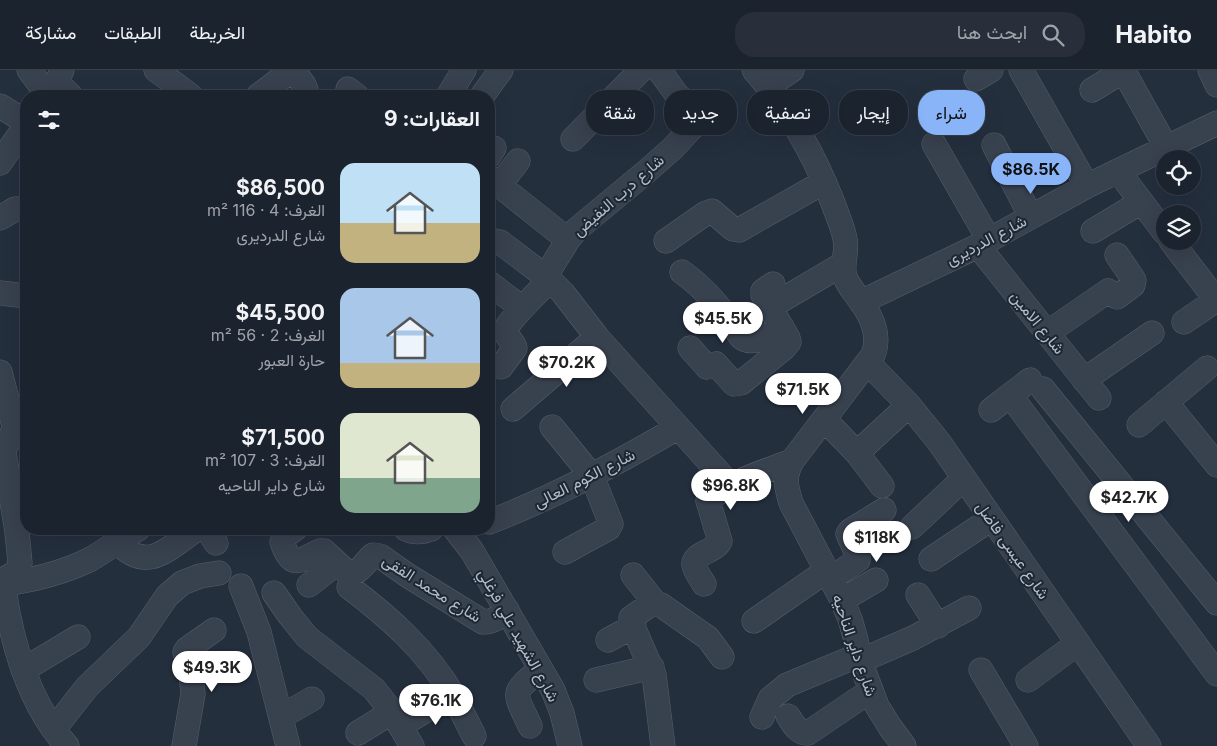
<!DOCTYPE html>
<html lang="ar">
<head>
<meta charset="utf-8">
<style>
	:root { --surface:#1b232e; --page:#282f3a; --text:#f1f3f6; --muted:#a0a4aa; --line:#39404a; --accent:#8ab4f8 }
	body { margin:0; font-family:Inter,Vazirmatn,sans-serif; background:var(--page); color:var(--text); direction:rtl; height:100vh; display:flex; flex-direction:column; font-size:19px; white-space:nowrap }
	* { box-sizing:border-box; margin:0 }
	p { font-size:16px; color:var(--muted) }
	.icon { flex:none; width:28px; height:28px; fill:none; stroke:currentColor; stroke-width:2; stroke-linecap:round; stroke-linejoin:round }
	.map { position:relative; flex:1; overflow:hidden; direction:ltr }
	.side { position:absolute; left:20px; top:20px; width:475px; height:445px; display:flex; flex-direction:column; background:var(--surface); border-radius:20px; box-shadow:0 5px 20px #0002,0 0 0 1px var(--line); direction:rtl }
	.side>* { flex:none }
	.top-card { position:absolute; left:510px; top:20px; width:475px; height:45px; direction:rtl; display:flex; gap:10px }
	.controls { position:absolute; left:1156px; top:80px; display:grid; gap:10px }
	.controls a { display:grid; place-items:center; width:45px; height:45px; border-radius:50%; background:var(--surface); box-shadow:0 5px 20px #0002,0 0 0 1px var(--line); font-size:25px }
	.price { position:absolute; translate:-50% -42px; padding:0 11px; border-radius:18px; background:#fff; color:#222; font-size:16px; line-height:32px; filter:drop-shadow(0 1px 2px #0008) }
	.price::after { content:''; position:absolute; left:50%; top:30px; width:15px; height:11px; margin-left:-8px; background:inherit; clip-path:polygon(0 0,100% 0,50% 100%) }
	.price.selected { background:var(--accent); color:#111 }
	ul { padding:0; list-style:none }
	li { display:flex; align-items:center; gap:15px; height:125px; padding:0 15px }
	li span { display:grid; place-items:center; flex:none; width:140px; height:100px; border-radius:15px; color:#555 }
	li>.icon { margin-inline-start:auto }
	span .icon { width:60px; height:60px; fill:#fffc; stroke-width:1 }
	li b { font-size:21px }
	h2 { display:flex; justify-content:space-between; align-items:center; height:60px; padding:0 15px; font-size:21px }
	.chip { padding:0 18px; border-radius:20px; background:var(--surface); box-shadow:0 5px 20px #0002,0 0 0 1px var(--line); font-size:18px; line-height:45px }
	.chip.selected { background:var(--accent); color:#111 }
	header { display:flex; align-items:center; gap:30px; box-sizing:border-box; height:70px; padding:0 25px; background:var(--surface); border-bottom:1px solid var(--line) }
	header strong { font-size:24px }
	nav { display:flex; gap:28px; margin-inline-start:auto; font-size:18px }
	.search { width:350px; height:45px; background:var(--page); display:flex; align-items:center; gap:12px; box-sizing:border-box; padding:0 18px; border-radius:20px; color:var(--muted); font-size:19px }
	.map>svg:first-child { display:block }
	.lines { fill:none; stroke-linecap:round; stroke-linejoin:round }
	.minor-casing { stroke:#565f6c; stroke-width:25 }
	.minor { stroke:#38414e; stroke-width:24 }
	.labels { text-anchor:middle; stroke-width:4; stroke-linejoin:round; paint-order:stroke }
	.street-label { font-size:16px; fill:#b4bcc9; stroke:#1d2633 }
</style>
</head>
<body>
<header>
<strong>Habito</strong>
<div class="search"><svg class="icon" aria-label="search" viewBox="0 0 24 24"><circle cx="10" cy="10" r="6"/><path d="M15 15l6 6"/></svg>ابحث هنا</div>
<nav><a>الخريطة</a><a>الطبقات</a><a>مشاركة</a></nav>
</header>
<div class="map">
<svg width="1217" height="676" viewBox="0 0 1217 676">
	<rect width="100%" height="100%" fill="#242f3e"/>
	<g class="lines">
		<g class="minor-casing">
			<path id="minor" d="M29,0L47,24
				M156,0L191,26
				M293,0L304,15L306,20L301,26
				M754,0C789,40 814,84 833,133C837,145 843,157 845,169C848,182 841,194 845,207C848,215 854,222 859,229C871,245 881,265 873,285L792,391C783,409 786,415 791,433L842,530L850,549L856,570L860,591L877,636L890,657L904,676
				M1021,0L1087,116
				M1123,0L1166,77
				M1210,0L1217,15
				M976,9L991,0
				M57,12L71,26
				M768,16L792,0
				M348,19L357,26
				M1092,20L1123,1
				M46,26L57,12L62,0
				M258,26L292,0
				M448,26L464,0
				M482,26L501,0
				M0,36L26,52
				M573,69L641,0
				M934,74L989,170
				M994,75L1031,147
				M489,86L494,78
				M0,93L26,55
				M1118,101L1165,163
				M489,107L568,170
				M499,116L518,91
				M0,148L15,139H26
				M1093,161L1141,132
				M666,171L706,143L712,141L733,159L739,160L824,112
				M1171,171L1217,231
				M489,174L495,171L500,172L550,210L563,223L597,267L731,416
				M978,176L1099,328
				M682,202C708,221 723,241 741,267C754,277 770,264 782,257
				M545,207L568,170L576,160L647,101L673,78L699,50L697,42L677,25L659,0
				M489,213L522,238
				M0,223L26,226
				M861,232L978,176L1087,116L1217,53
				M770,237L843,194
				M1184,252L1216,230
				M1047,263L1108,221L1117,227L1133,215L1134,210L1117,185
				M690,278L707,297L716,294L734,314L741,313L784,278L789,272L788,268L763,225V221L773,214
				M868,293L909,335L939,372L1149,676
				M501,297L515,278C514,272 506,267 505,261C505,254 543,217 550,210
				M0,302L14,356C13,367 6,372 4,382L17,462L20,493L17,502L6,508C3,519 6,532 8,543C17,589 34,640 67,676
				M1084,310L1152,263
				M1043,319L1217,533
				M1010,325L1217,604
				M1166,332L1217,395
				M513,339L597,267
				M991,340L1030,310
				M824,349L857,383L882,416
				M1139,355L1207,298
				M552,357L592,406L611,454L609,458L565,482
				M857,383L909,335
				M489,452C555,427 616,394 677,358
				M912,457L963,409
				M207,459L216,473
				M295,459L285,466L282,472C292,502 301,489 320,481H324L348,503C359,505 365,492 373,485L380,486L407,505L483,552C493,552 499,547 507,540
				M406,459C414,463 423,462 431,459
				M455,459L472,481L553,620L562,643L570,676
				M117,472C148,504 167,479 197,459
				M931,489L991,449
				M633,505L656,534
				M830,509L858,490V486L848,464L850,461L884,440
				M4,514C34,510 62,503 89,490C106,481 121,468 138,459
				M704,514C701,509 695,501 694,495C692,484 716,481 720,471L708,431C724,414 769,400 792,391
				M309,515L337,493
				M241,516L259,562L288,676
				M349,517C389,547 427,581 453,625C460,638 467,652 474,666
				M274,523L290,546L307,567L374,619L392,642L412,676
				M918,525L938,556
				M842,530L876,510
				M754,551L826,501
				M608,570L634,556
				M860,591L913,568L969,538
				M23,600L78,567
				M981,600L1026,676
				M596,610L652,597
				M1028,610L1078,573
				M280,644L291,641L312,629
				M788,646C793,653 798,664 808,663L870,621
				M762,647L770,629L787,615L859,585
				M400,656L452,624
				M530,656C514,621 510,624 541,599
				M54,659L87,617L139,567L167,526L182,513L200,506L219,503
				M358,663L392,642
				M184,676L193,624L191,604L185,582L187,579L214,560
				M663,676L654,605L631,552V548L651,534L661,535L708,568L722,587"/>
		</g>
		<use href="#minor" class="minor"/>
	</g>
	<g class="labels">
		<g class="street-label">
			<text transform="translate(618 125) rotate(-41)" y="6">شارع درب النفيض</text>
			<text transform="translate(986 170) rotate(-28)" y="6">شارع الدرديرى</text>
			<text transform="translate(1038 252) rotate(51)" y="6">شارع الامين</text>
			<text transform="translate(584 408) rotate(-27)" y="6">شارع الكوم العالى</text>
			<text transform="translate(1013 480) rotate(55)" y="6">شارع عيسى فاضل</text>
			<text transform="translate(432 518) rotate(32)" y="6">شارع محمد الفقى</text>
			<text transform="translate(519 565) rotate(61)" y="6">شارع الشهيد علي فرغلي</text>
			<text transform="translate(855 575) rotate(71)" y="6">شارع داير الناحيه</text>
		</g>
	</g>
</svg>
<div class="controls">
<a><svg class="icon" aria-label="locate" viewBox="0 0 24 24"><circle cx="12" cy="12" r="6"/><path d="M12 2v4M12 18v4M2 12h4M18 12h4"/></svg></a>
<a><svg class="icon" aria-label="layers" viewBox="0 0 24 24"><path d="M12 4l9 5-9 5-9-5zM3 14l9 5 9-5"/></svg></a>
</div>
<b class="price selected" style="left:1031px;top:125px">$86.5K</b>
<b class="price" style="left:723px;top:274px">$45.5K</b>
<b class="price" style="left:567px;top:318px">$70.2K</b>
<b class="price" style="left:803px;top:345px">$71.5K</b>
<b class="price" style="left:731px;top:441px">$96.8K</b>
<b class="price" style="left:1129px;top:453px">$42.7K</b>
<b class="price" style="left:877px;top:493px">$118K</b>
<b class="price" style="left:212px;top:623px">$49.3K</b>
<b class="price" style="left:436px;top:656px">$76.1K</b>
<div class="top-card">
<a class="chip selected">شراء</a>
<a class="chip">إيجار</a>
<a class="chip">تصفية</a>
<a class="chip">جديد</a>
<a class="chip">شقة</a>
</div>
<section class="side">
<h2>العقارات: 9<svg class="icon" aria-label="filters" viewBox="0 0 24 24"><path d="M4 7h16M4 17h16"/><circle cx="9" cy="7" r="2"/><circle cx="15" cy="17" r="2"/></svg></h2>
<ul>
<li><span style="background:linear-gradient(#bfe0f5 60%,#c2b280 0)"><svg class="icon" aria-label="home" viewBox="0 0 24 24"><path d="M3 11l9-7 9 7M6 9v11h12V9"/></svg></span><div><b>$86,500</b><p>الغرف: 4 · 116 m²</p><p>شارع الدرديرى</p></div></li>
<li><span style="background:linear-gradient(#a9c7e8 75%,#c2b280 0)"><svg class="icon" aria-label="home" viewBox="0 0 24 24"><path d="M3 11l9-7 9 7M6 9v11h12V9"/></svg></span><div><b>$45,500</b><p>الغرف: 2 · 56 m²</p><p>حارة العبور</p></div></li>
<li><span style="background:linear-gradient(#dfe7d0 65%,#7fa58c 0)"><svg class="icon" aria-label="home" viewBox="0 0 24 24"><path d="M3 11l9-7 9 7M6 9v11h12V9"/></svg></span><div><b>$71,500</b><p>الغرف: 3 · 107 m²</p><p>شارع داير الناحيه</p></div></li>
</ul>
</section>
</div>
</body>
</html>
